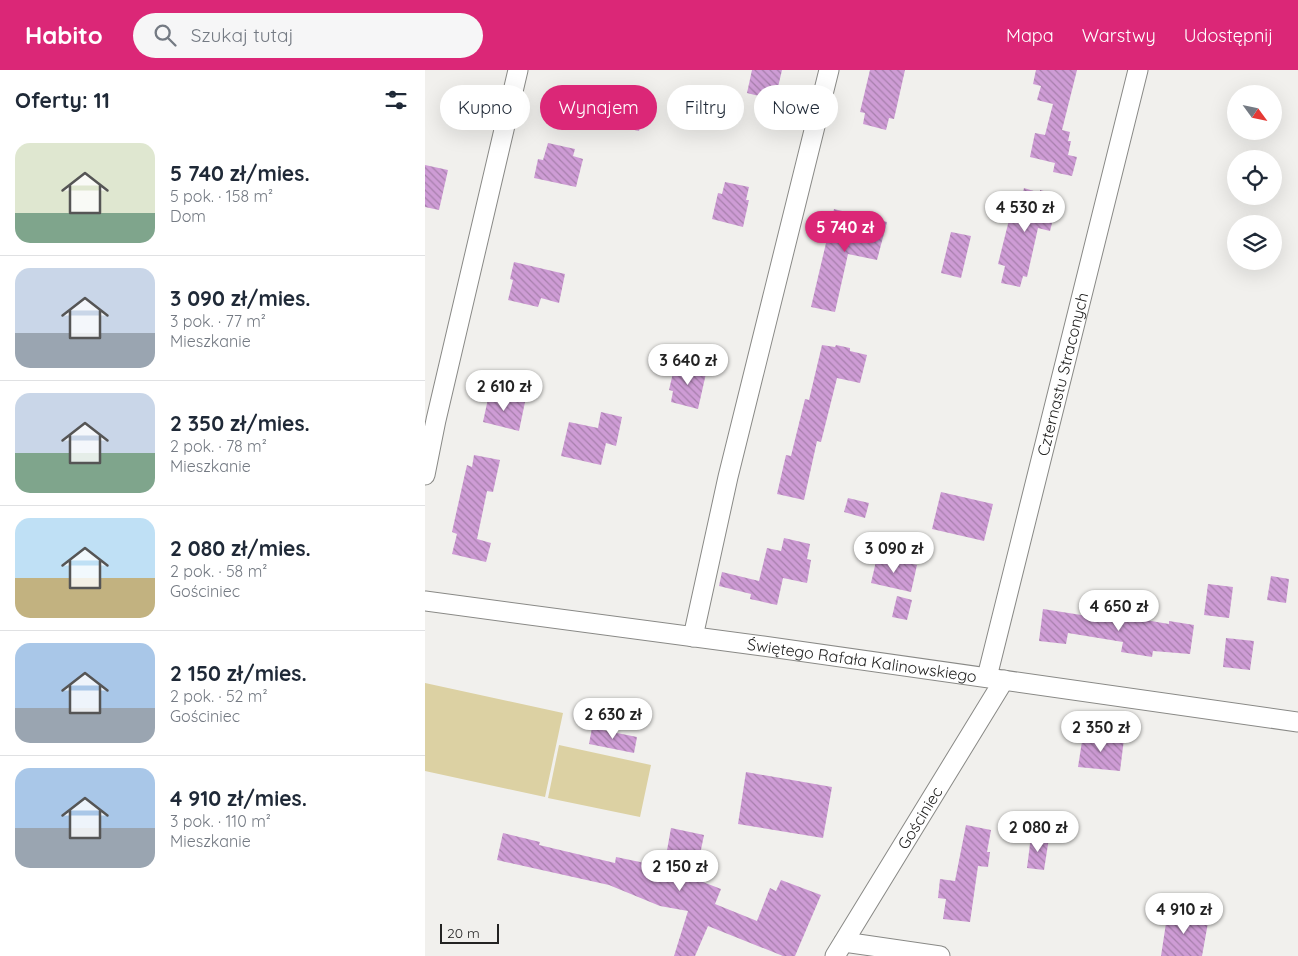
<!DOCTYPE html>
<html lang="pl">
<head>
<meta charset="utf-8">
<style>
	:root { --surface:#fff; --page:#f6f6f7; --text:#1f2937; --muted:#747a83; --line:#e0e1e3; --accent:#db2777 }
	body { margin:0; font-family:Quicksand,sans-serif; background:var(--page); color:var(--text); height:100vh; display:flex; flex-direction:column; font-size:19px; white-space:nowrap }
	* { box-sizing:border-box; margin:0 }
	p { font-size:16px; color:var(--muted) }
	.icon { flex:none; width:28px; height:28px; fill:none; stroke:currentColor; stroke-width:2; stroke-linecap:round; stroke-linejoin:round }
	.map { position:relative; flex:1; overflow:hidden }
	.drawer { display:flex; flex-direction:column; background:var(--surface); width:425px }
	.drawer>* { flex:none }
	.top-card { position:absolute; left:15px; top:15px; width:475px; height:45px; display:flex; gap:10px }
	.needle { width:32px; rotate:123deg }
	.fabs { position:absolute; left:802px; top:15px; display:grid; gap:10px }
	.fabs a { display:grid; place-items:center; width:55px; height:55px; border-radius:50%; background:var(--surface); box-shadow:0 5px 20px #0002; font-size:25px }
	.scale { position:absolute; left:15px; bottom:12px; width:59px; box-sizing:border-box; padding-left:5px; border:2px solid #232322; border-top:0; font-size:14px; line-height:18px; white-space:nowrap; color:#232322; -webkit-text-stroke:4px #f1f0ed; paint-order:stroke }
	.price { position:absolute; translate:-50% -42px; padding:0 11px; border-radius:18px; background:#fff; color:#222; font-size:16px; line-height:32px; filter:drop-shadow(0 1px 2px #0008) }
	.price::after { content:''; position:absolute; left:50%; top:30px; width:15px; height:11px; margin-left:-8px; background:inherit; clip-path:polygon(0 0,100% 0,50% 100%) }
	.price.on { background:var(--accent); color:#fff }
	ul { padding:0; list-style:none }
	li { display:flex; align-items:center; gap:15px; height:125px; padding:0 15px }
	li+li { border-top:1px solid var(--line) }
	li span { display:grid; place-items:center; flex:none; width:140px; height:100px; border-radius:15px; color:#555 }
	li>.icon { margin-inline-start:auto }
	span .icon { width:60px; height:60px; fill:#fffc; stroke-width:1 }
	li b { font-size:21px }
	h2 { display:flex; justify-content:space-between; align-items:center; height:60px; padding:0 15px; font-size:21px }
	.pill { padding:0 18px; border-radius:22px; background:var(--surface); box-shadow:0 5px 20px #0002; font-size:18px; line-height:45px }
	.pill.on { background:var(--accent); color:#fff }
	header { display:flex; align-items:center; gap:30px; box-sizing:border-box; height:70px; padding:0 25px; background:var(--accent); color:#fff }
	header strong { font-size:24px }
	nav { display:flex; gap:28px; margin-inline-start:auto; font-size:18px }
	.search { width:350px; height:45px; background:var(--page); display:flex; align-items:center; gap:12px; box-sizing:border-box; padding:0 18px; border-radius:28px; color:var(--muted); font-size:19px }
	main { display:flex; flex:1; min-height:0 }
	.map>svg:first-child { display:block }
	.green { fill:#dcd1a3 }
	.building { fill:url(#building-back-hatch) }
	.lines { fill:none; stroke-linecap:round; stroke-linejoin:round }
	.minor-casing { stroke:#898986; stroke-width:21 }
	.minor { stroke:#fff; stroke-width:19 }
	.labels { text-anchor:middle; stroke-width:5; stroke-linejoin:round; paint-order:stroke }
	.street-label { font-size:16px; fill:#232322; stroke:#f1f0ed }
</style>
</head>
<body>
<header>
<strong>Habito</strong>
<div class="search"><svg class="icon" aria-label="search" viewBox="0 0 24 24"><circle cx="10" cy="10" r="6"/><path d="M15 15l6 6"/></svg>Szukaj tutaj</div>
<nav><a>Mapa</a><a>Warstwy</a><a>Udostępnij</a></nav>
</header>
<main>
<section class="drawer">
<h2>Oferty: 11<svg class="icon" aria-label="filters" viewBox="0 0 24 24"><path d="M4 7h16M4 17h16"/><circle cx="9" cy="7" r="2"/><circle cx="15" cy="17" r="2"/></svg></h2>
<ul>
<li><span style="background:linear-gradient(#dfe7d0 70%,#7fa58c 0)"><svg class="icon" aria-label="home" viewBox="0 0 24 24"><path d="M3 11l9-7 9 7M6 9v11h12V9"/></svg></span><div><b>5 740 zł/mies.</b><p>5 pok. · 158 m²</p><p>Dom</p></div></li>
<li><span style="background:linear-gradient(#c9d6e8 65%,#9aa5b1 0)"><svg class="icon" aria-label="home" viewBox="0 0 24 24"><path d="M3 11l9-7 9 7M6 9v11h12V9"/></svg></span><div><b>3 090 zł/mies.</b><p>3 pok. · 77 m²</p><p>Mieszkanie</p></div></li>
<li><span style="background:linear-gradient(#c9d6e8 60%,#7fa58c 0)"><svg class="icon" aria-label="home" viewBox="0 0 24 24"><path d="M3 11l9-7 9 7M6 9v11h12V9"/></svg></span><div><b>2 350 zł/mies.</b><p>2 pok. · 78 m²</p><p>Mieszkanie</p></div></li>
<li><span style="background:linear-gradient(#bfe0f5 60%,#c2b280 0)"><svg class="icon" aria-label="home" viewBox="0 0 24 24"><path d="M3 11l9-7 9 7M6 9v11h12V9"/></svg></span><div><b>2 080 zł/mies.</b><p>2 pok. · 58 m²</p><p>Gościniec</p></div></li>
<li><span style="background:linear-gradient(#a9c7e8 65%,#9aa5b1 0)"><svg class="icon" aria-label="home" viewBox="0 0 24 24"><path d="M3 11l9-7 9 7M6 9v11h12V9"/></svg></span><div><b>2 150 zł/mies.</b><p>2 pok. · 52 m²</p><p>Gościniec</p></div></li>
<li><span style="background:linear-gradient(#a9c7e8 60%,#9aa5b1 0)"><svg class="icon" aria-label="home" viewBox="0 0 24 24"><path d="M3 11l9-7 9 7M6 9v11h12V9"/></svg></span><div><b>4 910 zł/mies.</b><p>3 pok. · 110 m²</p><p>Mieszkanie</p></div></li>
</ul>
</section>
<div class="map">
<svg width="873" height="886" viewBox="0 0 873 886">
	<defs>
		<pattern id="building-back-hatch" width="6" height="6" patternUnits="userSpaceOnUse" patternTransform="scale(1.25)"><rect width="6" height="6" fill="#ce9cd5"/><path d="M-1 5l2 2M0 0l6 6M5-1l2 2" fill="none" stroke="#a77fac"/></pattern>
	</defs>
	<rect width="100%" height="100%" fill="#f1f0ed"/>
	<path class="green" d="M0,613L138,643L120,727L0,701Z
		M134,675L226,695L215,747L123,728Z"/>
	<path class="building" d="M327,0H357L350,30L322,23Z
		M445,0H480L469,49L464,48L461,60L438,54L440,43L435,42Z
		M611,0H652L637,60L645,62L643,71H646L643,85L652,87L647,106L628,102L630,93L605,87L610,63L620,65L628,34L612,30L616,16L608,14Z
		M182,21L191,23L193,29L219,37L214,61L201,58V59L157,49L164,23L178,26Z
		M123,73L150,79L148,86L158,89L151,117L109,108L113,89L118,90Z
		M0,95L23,100L14,140L0,137Z
		M300,112L324,117L321,130H324L318,157L287,149L293,123L297,124Z
		M599,118L615,123V120L634,125L625,161L613,158L602,207L598,206L595,217L576,213L580,196L573,194L589,130L596,131Z
		M409,139L462,152L452,190L423,184L410,242L386,237Z
		M526,162L546,166L536,208L516,203Z
		M89,192L140,204L134,233L116,228L113,237L83,230L88,210L85,209Z
		M397,275L410,277L411,275L425,278V281L442,285L435,313L412,308L396,372L392,371L379,430L352,424L361,385L366,386L380,329L384,330Z
		M255,293L282,299L273,339L246,332L248,321L244,320L248,303L252,304Z
		M64,324L100,332L94,361L58,352Z
		M176,342L197,347L191,376L181,373L176,395L136,386L144,352L173,358Z
		M49,385L75,390L68,422L62,421L52,469L66,473L61,492L27,484L32,464L27,462L39,408L42,395L47,397Z
		M516,422L568,434L559,471L507,459Z
		M423,428L444,433L440,448L419,442Z
		M359,468L385,474L382,489L386,490L382,513L358,508L352,535L325,529L326,524L294,516L297,502L334,511L342,478L356,481Z
		M452,487L492,495L486,522L446,513Z
		M846,506L864,509L861,533L842,530Z
		M783,514L808,517L804,548L779,545Z
		M472,526L487,530L482,550L467,547Z
		M618,539L669,547V544L719,552L720,550L744,554V551L769,555L765,584L728,581L727,587L696,582L698,572L643,563L641,574L614,571Z
		M801,568L829,571L825,600L798,597Z
		M167,658L212,667L209,683L164,674Z
		M658,665L699,669L695,701L653,697Z
		M321,702L407,717L398,768L313,754Z
		M541,755L566,760L562,782H565L563,797L553,796L545,852L518,849L521,829L513,828L515,809L530,811Z
		M246,758L279,765L270,809L296,819L290,834L332,851L345,818L351,821L356,810L396,825L370,886H358L283,856L270,886H249L263,841L235,836L184,815L72,790L78,763L115,772L114,775L190,793L191,787L239,797Z
		M606,766L624,768L619,800L602,798Z
		M743,840L784,847L777,886H736Z"/>
	<g class="lines">
		<g class="minor-casing">
			<g id="minor">
				<path d="M0,405L11,350L93,0"/>
				<path id="s1" d="M0,531L338,576L873,652"/>
				<path d="M268,567L303,407L404,0"/>
				<path id="s2" d="M562,607L713,0"/>
				<path d="M419,872L515,886"/>
				<path id="s3" d="M410,886L579,610"/>
			</g>
		</g>
		<use href="#minor" class="minor"/>
	</g>
	<g class="labels">
		<g class="street-label">
			<text dy="6" stroke="none"><textPath href="#s2" startOffset="312">Czternastu Straconych</textPath></text>
			<text dy="6" stroke="none"><textPath href="#s1" startOffset="441">Świętego Rafała Kalinowskiego</textPath></text>
			<text dy="6" stroke="none"><textPath href="#s3" startOffset="162">Gościniec</textPath></text>
		</g>
	</g>
</svg>
<div class="fabs">
<a><svg class="needle" viewBox="-14 -14 28 28"><path d="M0-13l5 13h-10z" fill="#e53935"/><path d="M0 13l5-13h-10z" fill="#747a83"/></svg></a>
<a><svg class="icon" aria-label="locate" viewBox="0 0 24 24"><circle cx="12" cy="12" r="6"/><path d="M12 2v4M12 18v4M2 12h4M18 12h4"/></svg></a>
<a><svg class="icon" aria-label="layers" viewBox="0 0 24 24"><path d="M12 4l9 5-9 5-9-5zM3 14l9 5 9-5"/></svg></a>
</div>
<div class="scale">20 m</div>
<b class="price" style="left:600px;top:163px">4 530 zł</b>
<b class="price on" style="left:420px;top:183px">5 740 zł</b>
<b class="price" style="left:263px;top:316px">3 640 zł</b>
<b class="price" style="left:79px;top:342px">2 610 zł</b>
<b class="price" style="left:469px;top:504px">3 090 zł</b>
<b class="price" style="left:694px;top:562px">4 650 zł</b>
<b class="price" style="left:188px;top:670px">2 630 zł</b>
<b class="price" style="left:676px;top:683px">2 350 zł</b>
<b class="price" style="left:613px;top:783px">2 080 zł</b>
<b class="price" style="left:255px;top:822px">2 150 zł</b>
<b class="price" style="left:759px;top:865px">4 910 zł</b>
<div class="top-card">
<a class="pill">Kupno</a>
<a class="pill on">Wynajem</a>
<a class="pill">Filtry</a>
<a class="pill">Nowe</a>
</div>
</div>
</main>
</body>
</html>
